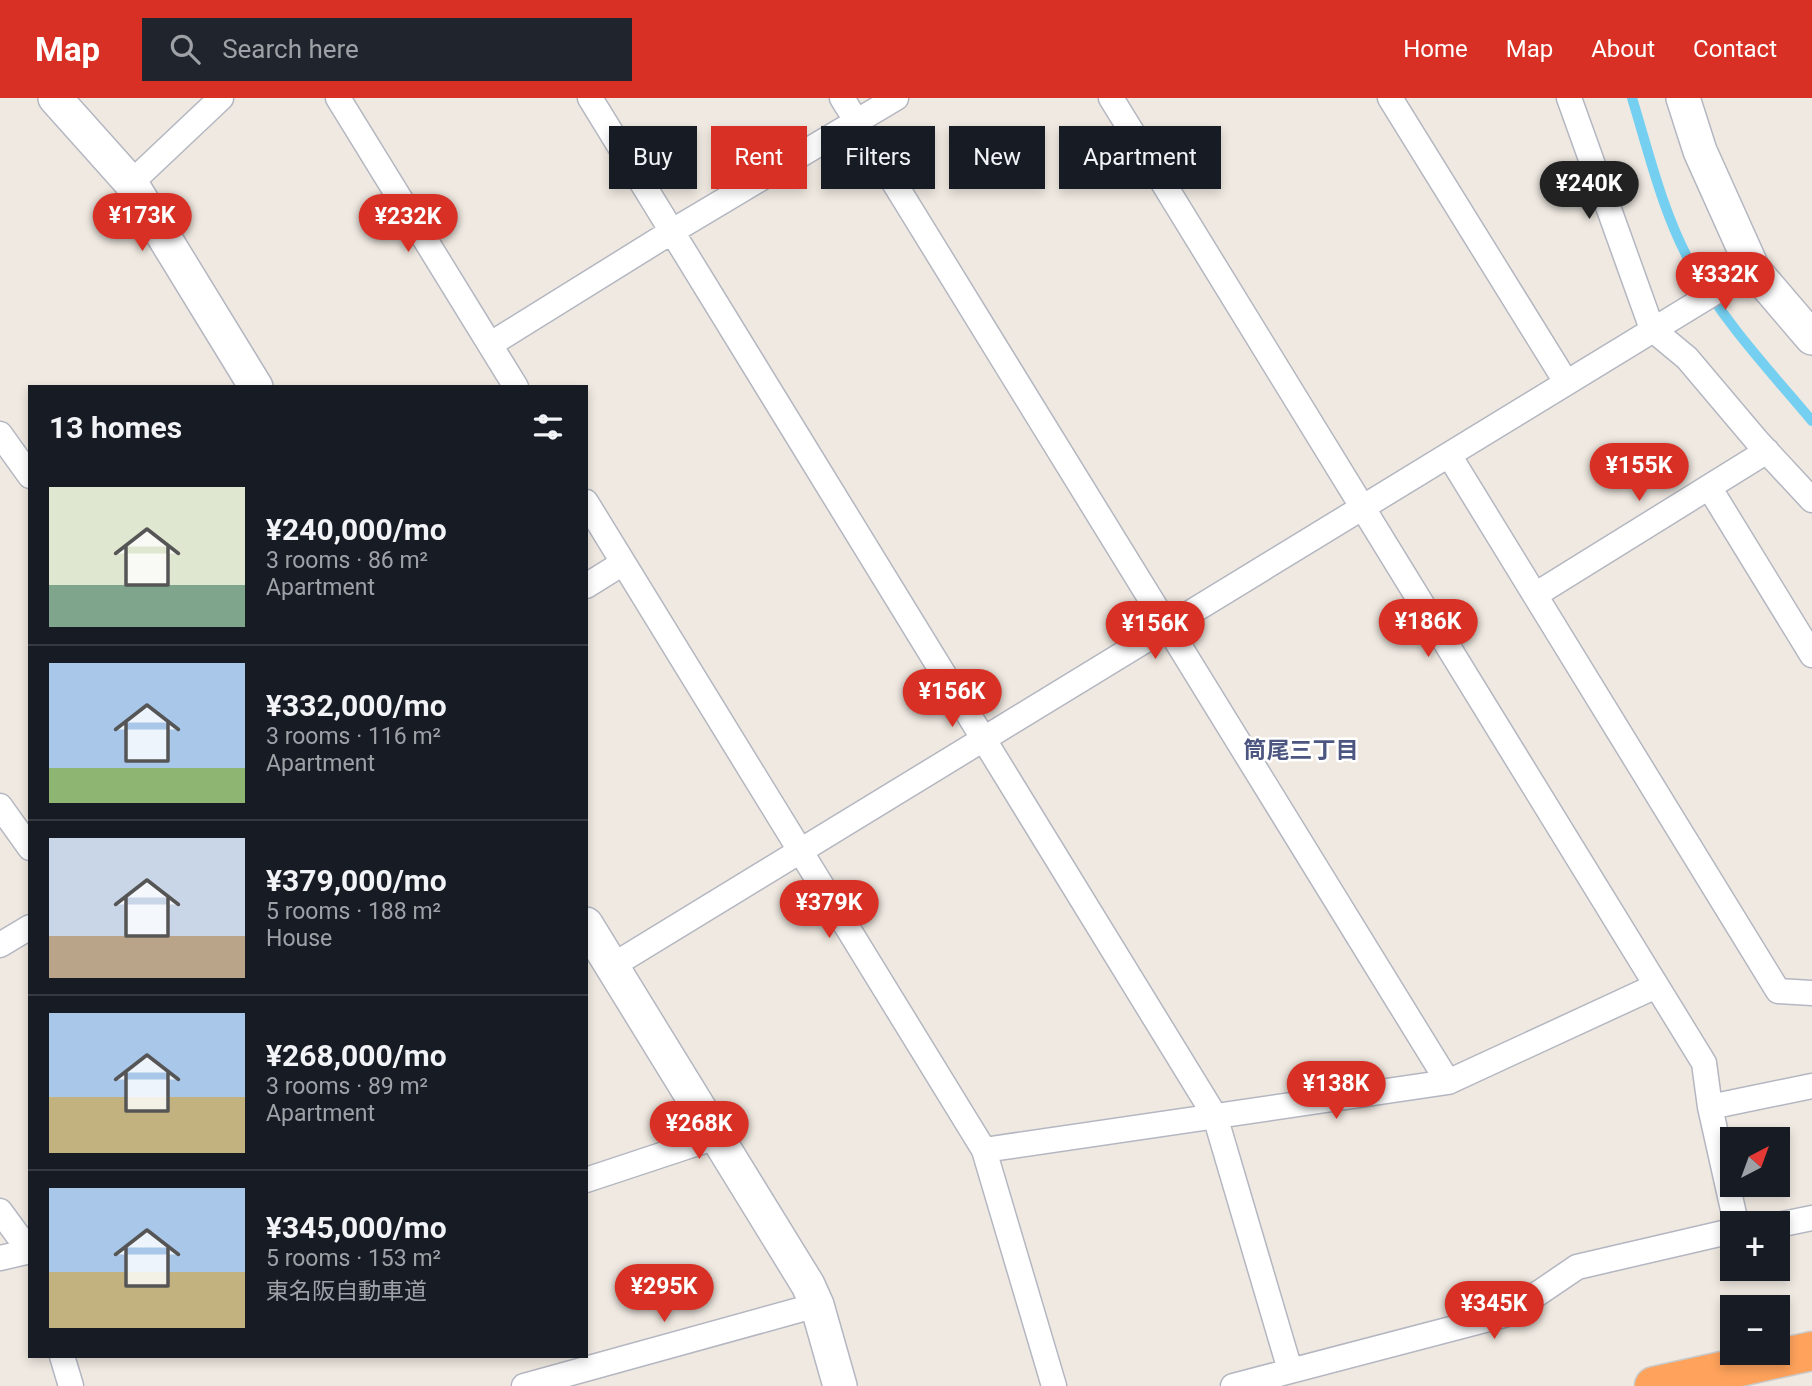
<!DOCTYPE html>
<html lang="en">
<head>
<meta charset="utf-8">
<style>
	:root { --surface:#171b24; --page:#20242c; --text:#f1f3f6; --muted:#9ea1a6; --line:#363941; --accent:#d93025 }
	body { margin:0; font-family:Roboto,"Noto Sans JP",sans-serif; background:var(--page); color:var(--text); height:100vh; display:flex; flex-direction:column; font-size:26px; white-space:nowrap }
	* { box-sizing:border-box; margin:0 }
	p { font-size:23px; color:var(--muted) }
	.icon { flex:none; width:38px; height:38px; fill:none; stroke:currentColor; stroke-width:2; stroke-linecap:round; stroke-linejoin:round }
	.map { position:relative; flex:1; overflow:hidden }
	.side { position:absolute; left:28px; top:287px; width:560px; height:973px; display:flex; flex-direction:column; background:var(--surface); border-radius:0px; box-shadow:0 4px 10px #0003 }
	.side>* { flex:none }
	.guide { position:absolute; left:609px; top:28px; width:665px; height:63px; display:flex; gap:14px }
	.needle { width:46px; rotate:41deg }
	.fabs { position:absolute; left:1720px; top:1029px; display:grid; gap:14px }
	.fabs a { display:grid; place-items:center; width:70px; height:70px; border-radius:0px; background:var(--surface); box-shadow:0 4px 10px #0003; font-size:35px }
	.price { position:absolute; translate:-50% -60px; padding:0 16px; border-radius:24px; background:var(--accent); color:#fff; font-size:23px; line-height:46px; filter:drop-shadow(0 2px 4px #0008) }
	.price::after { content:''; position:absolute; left:50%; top:42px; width:21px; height:16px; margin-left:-10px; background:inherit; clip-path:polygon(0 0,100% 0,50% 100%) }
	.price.current { background:#222; color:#fff }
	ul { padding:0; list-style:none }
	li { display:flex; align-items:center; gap:21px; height:175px; padding:0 21px }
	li+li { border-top:2px solid var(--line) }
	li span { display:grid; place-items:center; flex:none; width:196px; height:140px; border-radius:0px; color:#555 }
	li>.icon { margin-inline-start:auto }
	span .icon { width:84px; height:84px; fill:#fffc; stroke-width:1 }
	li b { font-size:30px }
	h2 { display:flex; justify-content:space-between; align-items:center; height:84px; padding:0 21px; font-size:30px }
	.tag { padding:0 24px; border-radius:0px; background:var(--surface); box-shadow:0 4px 10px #0003; font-size:24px; line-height:63px }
	.tag.current { background:var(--accent); color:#fff }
	header { display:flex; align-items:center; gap:42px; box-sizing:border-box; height:98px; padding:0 35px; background:var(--accent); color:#fff }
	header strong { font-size:33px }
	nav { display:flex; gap:38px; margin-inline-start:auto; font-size:24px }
	.search { width:490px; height:63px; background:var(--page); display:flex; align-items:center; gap:18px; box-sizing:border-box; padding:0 24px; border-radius:0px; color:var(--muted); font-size:26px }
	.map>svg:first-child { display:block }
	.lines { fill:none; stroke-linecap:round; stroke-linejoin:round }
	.stream { stroke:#75cff0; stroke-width:10 }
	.street-casing { stroke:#b4b7c1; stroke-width:27 }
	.secondary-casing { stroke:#b4b7c1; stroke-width:36 }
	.highway-casing { stroke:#c9c9c9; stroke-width:41 }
	.street { stroke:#fff; stroke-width:24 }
	.secondary { stroke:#fff; stroke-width:33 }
	.highway { stroke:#ffa35c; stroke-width:38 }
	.labels { text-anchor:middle; stroke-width:5; stroke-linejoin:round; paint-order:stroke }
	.neighbourhood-label { font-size:23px; font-weight:bold; fill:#4d5680; stroke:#fff }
</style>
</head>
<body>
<header>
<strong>Map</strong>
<div class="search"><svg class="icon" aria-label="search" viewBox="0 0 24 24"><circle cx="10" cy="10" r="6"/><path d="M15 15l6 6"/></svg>Search here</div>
<nav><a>Home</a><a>Map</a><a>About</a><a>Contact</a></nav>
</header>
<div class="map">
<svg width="1812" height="1288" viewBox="0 0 1812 1288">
	<rect width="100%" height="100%" fill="#efe9e1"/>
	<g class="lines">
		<path class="stream" d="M1632,0C1649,55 1663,116 1691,166C1724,224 1770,273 1812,323"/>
		<g class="street-casing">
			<path id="street" d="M338,0L516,289
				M590,0L1215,1018L1290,1272
				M842,0L1448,984
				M1111,0L1704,965L1710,1009L1736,1125
				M1390,0L1566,284
				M1569,0L1652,231L1687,260L1758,344L1812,402
				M131,85L221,0
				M491,246L671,134L896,0
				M0,336L30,378
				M1449,357L1778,893L1812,895
				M1709,389L1812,557
				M586,404L984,1052L1054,1288
				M586,488L623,465
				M1535,497L1767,353
				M0,708L30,750
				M0,847L30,829
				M612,868L1753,171
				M1710,1009L1812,988
				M984,1052L1448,984L1656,888
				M586,1082L716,1039
				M0,1113L30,1154
				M1778,1127L1812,1120
				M0,1160L30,1153
				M62,1258L71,1288
				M524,1288L817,1207
				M1233,1288L1508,1216L1577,1169L1732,1133"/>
		</g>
		<g class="secondary-casing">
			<path id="secondary" d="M55,0L131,85L256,289
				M1683,0L1700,53L1753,171L1812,240
				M586,826L808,1187L817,1207L840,1288"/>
		</g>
		<g class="highway-casing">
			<path id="highway" d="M1654,1288L1812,1253"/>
		</g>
		<use href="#street" class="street"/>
		<use href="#secondary" class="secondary"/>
		<use href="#highway" class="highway"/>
	</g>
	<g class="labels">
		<g class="neighbourhood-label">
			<text x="1301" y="660">筒尾三丁目</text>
		</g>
	</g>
</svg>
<div class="fabs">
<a><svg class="needle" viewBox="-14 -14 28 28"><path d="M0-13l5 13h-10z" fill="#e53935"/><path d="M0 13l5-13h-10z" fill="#9ea1a6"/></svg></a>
<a>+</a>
<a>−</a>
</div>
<b class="price current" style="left:1589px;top:123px">¥240K</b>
<b class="price" style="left:142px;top:155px">¥173K</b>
<b class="price" style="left:408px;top:156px">¥232K</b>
<b class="price" style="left:1725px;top:214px">¥332K</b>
<b class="price" style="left:1639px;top:405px">¥155K</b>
<b class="price" style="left:1428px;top:561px">¥186K</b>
<b class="price" style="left:1155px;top:563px">¥156K</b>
<b class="price" style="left:952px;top:631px">¥156K</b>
<b class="price" style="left:829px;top:842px">¥379K</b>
<b class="price" style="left:1336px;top:1023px">¥138K</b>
<b class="price" style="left:699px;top:1063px">¥268K</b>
<b class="price" style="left:664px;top:1226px">¥295K</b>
<b class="price" style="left:1494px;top:1243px">¥345K</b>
<div class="guide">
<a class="tag">Buy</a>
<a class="tag current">Rent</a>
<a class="tag">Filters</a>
<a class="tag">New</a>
<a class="tag">Apartment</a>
</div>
<section class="side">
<h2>13 homes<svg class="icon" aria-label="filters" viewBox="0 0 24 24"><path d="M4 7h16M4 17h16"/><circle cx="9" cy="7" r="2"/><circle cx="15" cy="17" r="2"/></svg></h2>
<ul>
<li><span style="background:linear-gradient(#dfe7d0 70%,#7fa58c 0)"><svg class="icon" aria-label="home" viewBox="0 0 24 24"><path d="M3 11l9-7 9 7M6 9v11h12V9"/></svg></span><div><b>¥240,000/mo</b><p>3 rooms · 86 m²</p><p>Apartment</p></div></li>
<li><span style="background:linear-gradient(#a9c7e8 75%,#8fb573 0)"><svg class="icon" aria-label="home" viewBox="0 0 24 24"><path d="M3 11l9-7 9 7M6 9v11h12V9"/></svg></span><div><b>¥332,000/mo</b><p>3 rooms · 116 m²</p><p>Apartment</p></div></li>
<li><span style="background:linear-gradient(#c9d6e8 70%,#b9a48a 0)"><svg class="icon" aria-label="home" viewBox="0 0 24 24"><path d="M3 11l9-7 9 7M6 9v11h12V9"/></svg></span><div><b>¥379,000/mo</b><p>5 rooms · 188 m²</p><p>House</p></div></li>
<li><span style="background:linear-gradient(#a9c7e8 60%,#c2b280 0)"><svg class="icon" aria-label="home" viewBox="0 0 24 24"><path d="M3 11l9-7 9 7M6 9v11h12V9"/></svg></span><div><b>¥268,000/mo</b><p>3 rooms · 89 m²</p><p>Apartment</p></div></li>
<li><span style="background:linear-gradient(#a9c7e8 60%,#c2b280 0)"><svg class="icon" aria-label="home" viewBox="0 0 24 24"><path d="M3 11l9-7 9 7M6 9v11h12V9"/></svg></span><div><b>¥345,000/mo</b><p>5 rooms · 153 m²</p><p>東名阪自動車道</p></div></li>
</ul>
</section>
</div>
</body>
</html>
